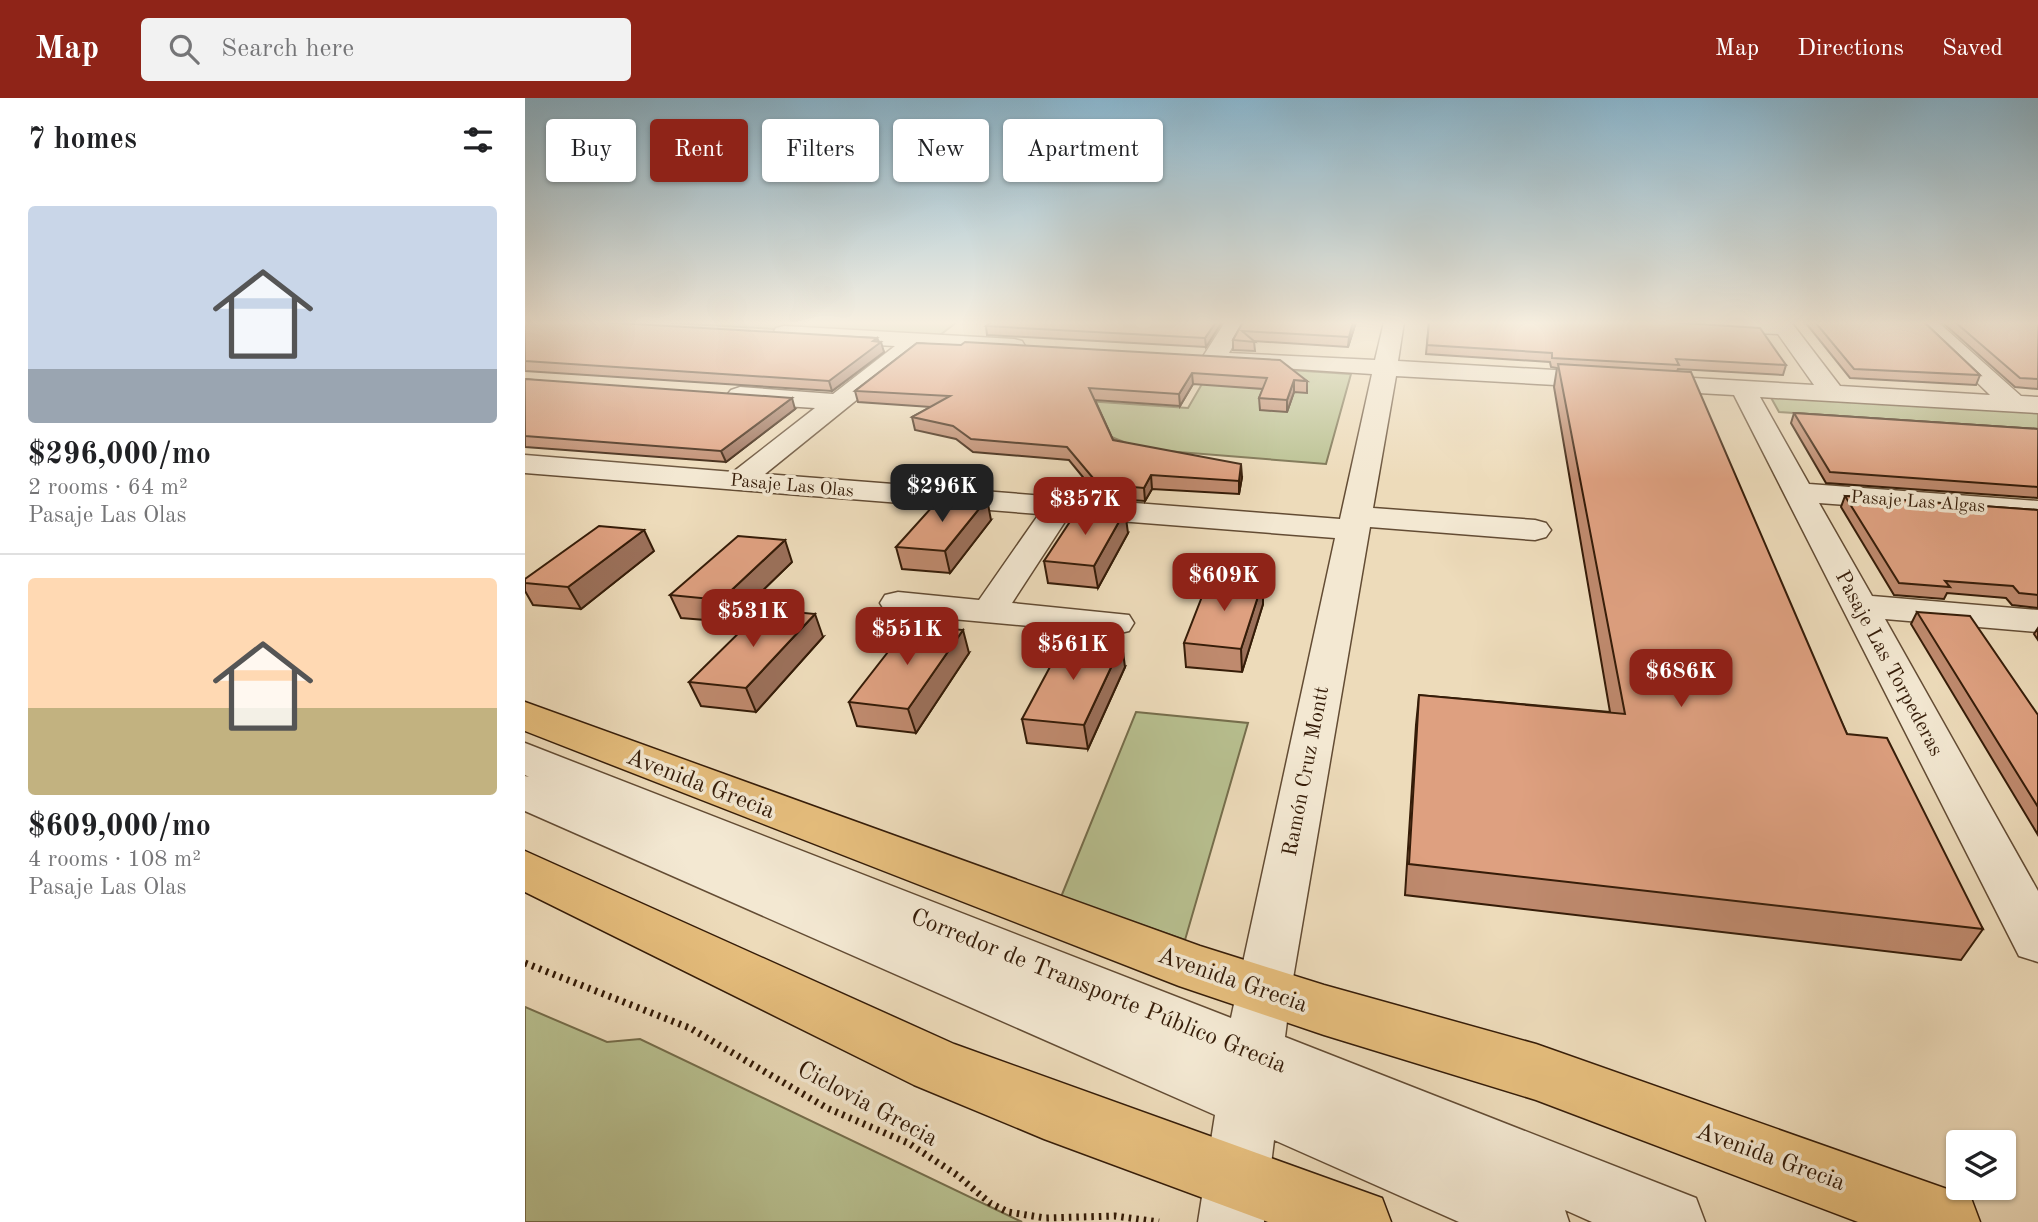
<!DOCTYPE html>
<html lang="en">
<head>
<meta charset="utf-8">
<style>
	:root { --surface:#fff; --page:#f2f2f2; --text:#202124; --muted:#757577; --line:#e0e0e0; --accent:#8f2418 }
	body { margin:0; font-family:"Old Standard TT",serif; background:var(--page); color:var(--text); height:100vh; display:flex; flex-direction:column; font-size:26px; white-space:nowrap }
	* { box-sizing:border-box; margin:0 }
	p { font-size:23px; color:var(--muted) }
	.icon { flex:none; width:38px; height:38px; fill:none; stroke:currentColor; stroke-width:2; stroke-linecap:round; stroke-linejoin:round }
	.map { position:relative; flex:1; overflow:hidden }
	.side { display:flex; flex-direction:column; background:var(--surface); width:525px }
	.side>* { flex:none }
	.top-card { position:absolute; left:21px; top:21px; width:665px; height:63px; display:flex; gap:14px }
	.tools { position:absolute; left:1421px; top:1032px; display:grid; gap:14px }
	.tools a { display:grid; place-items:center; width:70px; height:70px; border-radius:7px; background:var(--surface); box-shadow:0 2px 5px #0004; font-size:35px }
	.price { position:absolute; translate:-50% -60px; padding:0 16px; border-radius:14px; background:var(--accent); color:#fff; font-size:23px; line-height:46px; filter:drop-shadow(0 2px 4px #0008) }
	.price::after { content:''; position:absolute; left:50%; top:42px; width:21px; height:16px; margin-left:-10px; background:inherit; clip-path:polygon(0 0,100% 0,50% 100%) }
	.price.selected { background:#222; color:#fff }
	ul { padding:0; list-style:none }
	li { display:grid; align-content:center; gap:14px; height:371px; padding:0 28px }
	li+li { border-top:2px solid var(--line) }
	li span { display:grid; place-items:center; height:217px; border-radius:7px; color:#555 }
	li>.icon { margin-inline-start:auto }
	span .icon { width:126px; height:126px; fill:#fffc; stroke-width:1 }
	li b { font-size:30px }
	h2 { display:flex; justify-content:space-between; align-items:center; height:84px; padding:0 28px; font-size:30px }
	.tag { padding:0 24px; border-radius:7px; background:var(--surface); box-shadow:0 2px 5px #0004; font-size:24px; line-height:63px }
	.tag.selected { background:var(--accent); color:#fff }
	header { display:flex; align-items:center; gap:42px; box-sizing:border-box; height:98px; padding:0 35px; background:var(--accent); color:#fff }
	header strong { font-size:33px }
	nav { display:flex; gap:38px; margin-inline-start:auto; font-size:24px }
	.search { width:490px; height:63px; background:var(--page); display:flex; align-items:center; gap:18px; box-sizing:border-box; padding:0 24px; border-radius:7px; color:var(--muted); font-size:26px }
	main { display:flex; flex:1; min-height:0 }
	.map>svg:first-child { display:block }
	.green { fill:#b8c090; stroke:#766e4c; stroke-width:2 }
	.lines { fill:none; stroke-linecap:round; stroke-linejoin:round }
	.minor-casing { stroke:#634c34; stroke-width:3 }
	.major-casing { stroke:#351c08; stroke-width:3 }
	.path { stroke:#351c08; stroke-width:7; stroke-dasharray:2.5 5; stroke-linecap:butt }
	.minor { fill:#f3e8d2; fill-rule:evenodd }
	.major { fill:#e6be7d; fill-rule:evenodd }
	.wall { fill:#bf8a6e; stroke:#351c08; stroke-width:2 }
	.shaded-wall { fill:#9b705a; stroke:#351c08; stroke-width:2 }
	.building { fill:#dea080; stroke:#351c08; stroke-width:2 }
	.labels { text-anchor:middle; stroke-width:7; stroke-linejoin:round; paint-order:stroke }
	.far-street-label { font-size:18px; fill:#351c08; stroke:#f3e8d2 }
	.street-label { font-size:21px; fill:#351c08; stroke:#f3e8d2 }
	.near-street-label { font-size:24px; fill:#351c08; stroke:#f3e8d2 }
</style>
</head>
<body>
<header>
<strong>Map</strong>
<div class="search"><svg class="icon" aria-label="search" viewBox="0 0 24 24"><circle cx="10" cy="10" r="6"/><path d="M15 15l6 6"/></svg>Search here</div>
<nav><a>Map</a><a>Directions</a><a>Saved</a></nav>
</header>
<main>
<section class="side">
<h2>7 homes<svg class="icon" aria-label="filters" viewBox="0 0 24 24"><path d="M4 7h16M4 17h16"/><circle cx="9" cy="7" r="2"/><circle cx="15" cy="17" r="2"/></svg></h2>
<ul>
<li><span style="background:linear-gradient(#c9d6e8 75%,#9aa5b1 0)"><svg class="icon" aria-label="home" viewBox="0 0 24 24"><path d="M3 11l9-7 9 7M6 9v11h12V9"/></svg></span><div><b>$296,000/mo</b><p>2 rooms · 64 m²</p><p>Pasaje Las Olas</p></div></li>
<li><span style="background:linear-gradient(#ffd9b3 60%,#c2b280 0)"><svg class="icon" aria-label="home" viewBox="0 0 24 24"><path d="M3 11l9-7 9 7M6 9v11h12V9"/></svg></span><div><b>$609,000/mo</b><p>4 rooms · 108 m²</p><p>Pasaje Las Olas</p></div></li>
</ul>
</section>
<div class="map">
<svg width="1513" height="1124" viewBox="0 0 1513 1124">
	<rect width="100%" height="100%" fill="#eddbba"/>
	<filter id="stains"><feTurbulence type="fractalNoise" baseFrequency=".00286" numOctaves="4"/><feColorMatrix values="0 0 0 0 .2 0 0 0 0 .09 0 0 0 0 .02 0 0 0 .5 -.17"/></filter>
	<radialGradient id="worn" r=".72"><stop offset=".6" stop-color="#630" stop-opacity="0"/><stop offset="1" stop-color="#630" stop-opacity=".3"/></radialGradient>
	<path class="green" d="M149,224H432L411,240L146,225Z
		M688,267L826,276L801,366L616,351L535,318L546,302L663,310Z
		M1244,296L1513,311V331L1254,314Z
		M611,614L723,625L660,842L536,799Z
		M0,909L82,944L115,941L497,1124H0Z"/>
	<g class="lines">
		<g class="minor-casing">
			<path id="minor" d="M700,224H721L704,255L850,262L859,224H879L873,263L1289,287L1253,236L1123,230L1115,229L1112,224H1266L1315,288L1465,297L1390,224H1413L1496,298L1513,299V315L1235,299L1284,386L1513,403V421L1294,405L1347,498L1513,512V534L1360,521L1513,793V864L1494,858L1209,297L871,278L848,410L1010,422L1021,425L1026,432L1021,439L1010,442L845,429L766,892L760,939L1171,1100L1180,1124H1067L1040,1112L1044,1124H934L749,1042L739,1124H673L690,1017L0,713V678L4,679L0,677V645L706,920L810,440L543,419L487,505L604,517L609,525L604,533L591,536L373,516L360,513L355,505L360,497L373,494L454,502L514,416L0,375V357L208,374L290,310L215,305L206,302L202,297L206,292L215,289L308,296L370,248L259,242L251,240L248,235L251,230L259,228L489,241L497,243L500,248L497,253L489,255L397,249L240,376L815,421L847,276L681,265L677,260Z"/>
		</g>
		<g class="major-casing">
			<path id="major" d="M0,604L675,848L799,887L1011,946L1422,1091L1446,1100L1455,1124H1333L1011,1002L799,937L654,888L0,633Z
				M0,753L429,946L857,1100L866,1124H743L519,1041L389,987L0,794Z"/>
		</g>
		<path class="path" d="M0,865L165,930L302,1010L383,1045L432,1077L465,1105L483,1114L520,1120L590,1118L634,1124"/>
		<use href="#minor" class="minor"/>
		<use href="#major" class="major"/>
	</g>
	<path class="wall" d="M0,224L352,240L359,254L307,293L0,273Z
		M697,224L681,249L462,237L461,228Z
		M718,224H831L823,249L729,243L730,253L708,252V242Z
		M904,224L1261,267L1258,277L1153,271L1152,273L1322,636L1458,831L1436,862L880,797L891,627L894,597L1085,614L1029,289L1032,270L1026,269L1025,264L901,256Z
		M1280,224H1399L1455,277L1451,287L1325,280Z
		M1417,224H1513V291L1490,289Z
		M392,245L782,283V295L769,294L762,314L735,312L734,300L738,291L668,286L655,308L570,302L588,342L717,379L714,396L627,391L620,403L575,400L544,362L448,354L431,341L390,332L387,319L406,309L333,304L330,293Z
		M0,281L270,311L201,364L0,349Z
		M1269,315L1513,331V400L1301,385L1266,325Z
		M1320,398L1513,412V510L1487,507L1481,500L1422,495L1419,501L1369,497L1316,409Z
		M466,422L425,475L377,471L371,449Z
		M603,435L573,490L523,485L519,463Z
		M129,453L56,511L8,507L0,493V481Z
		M267,464L205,524L156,520L145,497Z
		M738,483V506L717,574L661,569L659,545Z
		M1392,514L1513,617V737L1386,526Z
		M1513,530V542L1509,536Z
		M298,539L231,614L176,608L164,584Z
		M444,555L391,635L332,628L324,604Z
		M600,569L563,651L502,645L497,621Z"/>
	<path class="shaded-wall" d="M691,224H697L681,249L680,240Z
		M828,224H831L823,249L824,239Z
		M352,240L353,246L356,244L359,254L307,293L304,283Z
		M667,275L668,286L655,308L654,296Z
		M769,282V294L762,314V302Z
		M267,300L270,311L201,364L196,353Z
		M716,366L717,379L714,396V383Z
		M626,377L627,391L620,403L619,390Z
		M462,401L466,422L425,475L420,453Z
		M600,413L603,435L573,490L569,468Z
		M119,432L129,453L56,511L43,489Z
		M260,442L267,464L205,524L196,502Z
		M738,483V506L717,574L716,551Z
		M290,516L298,539L231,614L221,590Z
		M438,532L444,555L391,635L383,611Z
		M597,546L600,569L563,651L559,627Z"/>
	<path class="building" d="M0,224H75L352,240L348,243L356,244L304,283L0,263Z
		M466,224H691L680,240L461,228Z
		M718,224H828L824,239L717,233L730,244L708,242Z
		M904,224H1143L1235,230L1261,267L1151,261L1154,267L1027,260V255L902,247Z
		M1290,224H1399L1455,277L1329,271Z
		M1430,224H1513V281L1495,280Z
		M440,244L755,262L782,283L769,282L762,302L734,300L742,280L667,275L654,296L564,290L588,342L716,366L714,383L626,377L619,390L573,386L542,349L446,341L428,328L387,319L425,298L330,293L392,245L436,247Z
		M1033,266L1166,274L1322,636L1362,640L1458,831L884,766L894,597L1100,616Z
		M0,281L267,300L196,353L0,338Z
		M1269,315L1513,331V389L1305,374Z
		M417,398L462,401L420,453L371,449Z
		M1320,398L1513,412V497L1494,495L1488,488L1420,483L1425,489L1374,485Z
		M554,410L600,413L569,468L519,463Z
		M74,428L119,432L43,489L0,485V481Z
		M213,438L260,442L196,502L145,497Z
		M685,478L738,483L716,551L659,545Z
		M238,511L290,516L221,590L164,584Z
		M1392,514L1445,518L1513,617V709Z
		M384,527L438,532L383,611L324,604Z
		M540,541L597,546L559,627L497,621Z"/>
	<linearGradient id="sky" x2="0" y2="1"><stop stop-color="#89b7d0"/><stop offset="0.59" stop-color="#f7efe0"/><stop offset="1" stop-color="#f7efe0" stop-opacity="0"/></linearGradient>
	<rect width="1513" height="381" fill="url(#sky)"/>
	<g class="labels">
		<g class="far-street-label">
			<text transform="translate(267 387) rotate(5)" y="6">Pasaje Las Olas</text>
			<text transform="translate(1393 403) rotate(4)" y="6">Pasaje Las Algas</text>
		</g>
		<g class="street-label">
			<text transform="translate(1365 565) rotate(62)" y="7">Pasaje Las Torpederas</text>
			<text transform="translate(780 673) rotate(-79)" y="7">Ramón Cruz Montt</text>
		</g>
		<g class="near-street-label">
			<text transform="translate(176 685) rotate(21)" y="8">Avenida Grecia</text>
			<text transform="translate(708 881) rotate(19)" y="8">Avenida Grecia</text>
			<text transform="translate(574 892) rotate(22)" y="8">Corredor de Transporte Público Grecia</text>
			<text transform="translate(343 1005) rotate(28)" y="8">Ciclovia Grecia</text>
			<text transform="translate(1246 1058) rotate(20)" y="8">Avenida Grecia</text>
		</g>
	</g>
	<rect width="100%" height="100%" filter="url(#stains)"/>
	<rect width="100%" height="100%" fill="url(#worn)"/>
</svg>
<div class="tools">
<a><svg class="icon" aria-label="layers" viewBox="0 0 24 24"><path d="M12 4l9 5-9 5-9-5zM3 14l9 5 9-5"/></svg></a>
</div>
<b class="price selected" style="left:417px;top:426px">$296K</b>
<b class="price" style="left:560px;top:439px">$357K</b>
<b class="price" style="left:699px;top:515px">$609K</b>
<b class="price" style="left:228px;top:551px">$531K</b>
<b class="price" style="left:382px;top:569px">$551K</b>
<b class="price" style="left:548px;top:584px">$561K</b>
<b class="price" style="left:1156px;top:611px">$686K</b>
<div class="top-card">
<a class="tag">Buy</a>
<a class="tag selected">Rent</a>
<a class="tag">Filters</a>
<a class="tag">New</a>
<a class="tag">Apartment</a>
</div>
</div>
</main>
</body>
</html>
